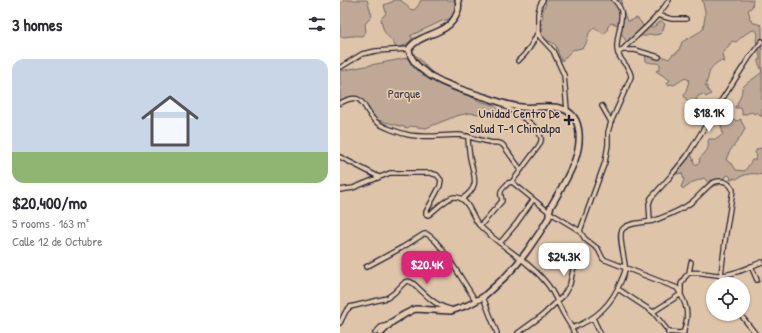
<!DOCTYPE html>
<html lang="en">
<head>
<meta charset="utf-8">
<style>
	:root { --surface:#fff; --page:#f7f7f7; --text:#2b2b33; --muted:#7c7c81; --line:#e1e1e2; --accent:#db2777 }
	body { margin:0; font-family:"Patrick Hand",sans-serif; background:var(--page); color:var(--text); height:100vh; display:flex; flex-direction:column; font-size:15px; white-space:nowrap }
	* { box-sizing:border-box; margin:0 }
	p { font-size:13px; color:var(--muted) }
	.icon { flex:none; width:22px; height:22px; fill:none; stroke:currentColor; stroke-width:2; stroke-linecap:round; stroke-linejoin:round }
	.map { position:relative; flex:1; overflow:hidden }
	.drawer { display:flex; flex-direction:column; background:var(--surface); width:340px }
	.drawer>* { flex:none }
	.controls { position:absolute; left:366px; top:277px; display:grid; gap:8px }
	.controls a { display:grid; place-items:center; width:44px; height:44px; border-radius:50%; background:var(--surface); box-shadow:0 1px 3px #0004; font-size:20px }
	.price { position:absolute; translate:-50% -34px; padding:0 9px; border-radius:8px; background:#fff; color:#222; font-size:13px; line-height:26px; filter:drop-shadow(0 1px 2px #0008) }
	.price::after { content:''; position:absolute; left:50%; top:24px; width:12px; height:9px; margin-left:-6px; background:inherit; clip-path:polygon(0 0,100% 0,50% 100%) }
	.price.on { background:var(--accent); color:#fff }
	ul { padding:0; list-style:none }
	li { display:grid; align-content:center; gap:8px; height:212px; padding:0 12px }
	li+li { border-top:1px solid var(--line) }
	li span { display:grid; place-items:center; height:124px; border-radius:12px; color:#555 }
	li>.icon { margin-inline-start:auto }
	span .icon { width:72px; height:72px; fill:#fffc; stroke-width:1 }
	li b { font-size:17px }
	h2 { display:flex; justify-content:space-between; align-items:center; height:48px; padding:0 12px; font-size:17px }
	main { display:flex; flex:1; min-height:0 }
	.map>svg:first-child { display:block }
	.green { fill:#bfa996; stroke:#706668 }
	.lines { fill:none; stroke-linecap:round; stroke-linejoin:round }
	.minor-casing { stroke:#22223b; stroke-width:6 }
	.secondary-casing { stroke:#22223b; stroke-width:8 }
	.minor { stroke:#e6cbad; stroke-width:3.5 }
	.secondary { stroke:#e6cbad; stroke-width:5 }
	.poi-dot { fill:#22223b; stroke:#e6cbad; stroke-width:1.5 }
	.labels { text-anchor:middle; stroke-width:3.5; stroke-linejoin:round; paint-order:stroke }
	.park-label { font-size:13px; fill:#413d4d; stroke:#e6cbad }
	.poi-label { font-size:13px; fill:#22223b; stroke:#e6cbad; text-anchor:end }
</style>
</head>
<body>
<main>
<section class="drawer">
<h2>3 homes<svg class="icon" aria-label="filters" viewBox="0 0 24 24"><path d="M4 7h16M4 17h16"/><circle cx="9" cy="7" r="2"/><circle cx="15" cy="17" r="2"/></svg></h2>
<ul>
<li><span style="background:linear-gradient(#c9d6e8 75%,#8fb573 0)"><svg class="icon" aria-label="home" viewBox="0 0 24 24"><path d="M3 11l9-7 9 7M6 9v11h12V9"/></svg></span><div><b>$20,400/mo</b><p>5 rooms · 163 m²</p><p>Calle 12 de Octubre</p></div></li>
</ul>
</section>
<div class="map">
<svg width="422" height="333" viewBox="0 0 422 333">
	<rect width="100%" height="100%" fill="#dec4a8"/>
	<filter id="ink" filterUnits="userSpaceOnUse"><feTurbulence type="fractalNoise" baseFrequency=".025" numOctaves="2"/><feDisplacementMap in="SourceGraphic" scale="8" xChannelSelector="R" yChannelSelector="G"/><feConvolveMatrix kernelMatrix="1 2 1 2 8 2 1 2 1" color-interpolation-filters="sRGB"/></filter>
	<g filter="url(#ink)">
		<path class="green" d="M4,0H27L32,16L25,24L26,31L22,36C14,35 8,37 0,37V4Z
			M53,0H61V1L67,5L69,9L74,10L78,6L81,0H114L119,5L113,18L102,21L70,36L73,38L66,45L56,48C54,42 50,39 46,34C43,31 42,23 41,19L46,13L44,5L54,1Z
			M203,0H282L281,5L287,21H289L297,18L301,22L302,25C312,29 313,28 321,21L325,24L322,32L320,34L314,35L310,34L307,36H301L294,41L287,43L281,33L282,26L271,23L267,28L268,29L264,34L254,27L249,33L246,44L242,48L232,50L222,61C219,57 218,51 216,46C212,40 203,41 199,36C204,30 204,27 200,22L203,17L202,11L206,4Z
			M362,0H413L412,7L408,10L410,16L409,17L413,23H415L421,25L422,27V71L418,62L420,59L419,49L416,40L418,34L416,30C408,30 402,37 396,42L392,41L382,55L384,62L380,61C366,69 371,74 365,86H367V89L371,94L366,97L363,94L358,96L356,100L358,104H355L349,111L346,108L348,102L344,96C346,90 348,86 349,80L345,78L334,85L331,84L328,85L327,83L330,80L316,71L317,70H320V64C315,62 310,64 306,61L305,52L319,55L329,59L332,55L338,52L342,42L361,31L363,29L365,17V11Z
			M77,56L93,74L139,101L154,105L162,113L160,116L129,113L116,116L86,128L70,126L68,128L30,118L17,99L10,98L0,101V71Z
			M422,71V117L417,112L414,114L412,112L402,115V111L401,108H395V106H398L397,103C400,99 402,94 402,88L406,84L421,73Z
			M387,119L397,121L401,119V121L405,128C401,140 389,148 386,160L393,165L396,170L405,171L412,160H415L417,155L415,153L417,149L422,148V175C412,172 406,174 396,179L393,178L394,179L390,180L391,177L388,175L382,179L381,184L376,186L375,185L372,187L364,178L353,182L344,189L341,187L344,180L342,173L337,174V172H335L341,164L346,153H351L355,165L360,162L359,159C365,153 370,149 368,141L369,139H377L383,134L381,125L383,120Z"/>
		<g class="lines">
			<g class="minor-casing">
				<path id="minor" d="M203,0L200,5L198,13V32L200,37L213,51L224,75L227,110
					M317,15L332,19H346
					M281,50H295L319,57
					M278,54C295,36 316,21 329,0
					M178,61C189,51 192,44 198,32
					M1,67L22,54L36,51L69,49
					M0,103C25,90 21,107 35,121C42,127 60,133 69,135C85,138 102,135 119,135C129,136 138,140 149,142C154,144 159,141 163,145L181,170
					M162,104C172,112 199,124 201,138C202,141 200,144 198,147L172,182
					M262,106L271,122
					M0,157L39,177
					M172,182L209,212L240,231L245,239L258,249L263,259L337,288C347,304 350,315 343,333
					M0,190L13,188L50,173H90L97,175L101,180L100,186L86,212V214L88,215L90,214C95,210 108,197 114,197C128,196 132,217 139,225C160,247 189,260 208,285C213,292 216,299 220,307C223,314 228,321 232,328L234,333
					M122,199C141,186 134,177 130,158C129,151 128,144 128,136
					M310,221L309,204L311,198L330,177L347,156L377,107L409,58L422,41
					M140,226L162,201C162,198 160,195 161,192C161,189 166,186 168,183L172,182
					M240,231L265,162L268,145V132L271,122L291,77C291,66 278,61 277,49C276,37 283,22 281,11C280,7 277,3 274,0
					M160,243L176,224L193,200
					M411,266L417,280
					M26,267L63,247L84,234H87C95,239 101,247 106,255C117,270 126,286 136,301
					M349,273C359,271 370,275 380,275C394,275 409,267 422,262
					M278,289L313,312L329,332L328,333
					M143,297L157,333
					M313,312L341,294V284L345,277L349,273L351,262
					M400,314L415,333
					M253,318L260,333
					M0,323L6,311L10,307L47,298L54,293L65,282C69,280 71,282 74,284C85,294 95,306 110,309
					M232,328C255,320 272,304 281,281C283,276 286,271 285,266C285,259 278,236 282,230C288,222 304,223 313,221C326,216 341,211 352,202C359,196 365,189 372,183C381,179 389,181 393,190L386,233L381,275V284
					M329,332L339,333L344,332
					M35,333L41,327L48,325
					M178,333L203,315L223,296L230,284L233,270L239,259"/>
			</g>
			<g class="secondary-casing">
				<path id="secondary" d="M41,333L52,322L65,314L75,309L111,311L128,305L143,297L166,276L177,264L187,251L200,232L209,217V212L211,206C220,191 229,176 235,160C241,143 243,116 223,109C209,104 195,109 181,107C170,106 159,102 148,98C125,91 72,77 69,49C76,38 90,36 101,30C112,25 121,13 118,0"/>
			</g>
			<use href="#minor" class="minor"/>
			<use href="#secondary" class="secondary"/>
		</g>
	</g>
	<path class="poi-dot" d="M227 114h4v4h4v4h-4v4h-4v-4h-4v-4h4z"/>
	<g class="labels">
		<g class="park-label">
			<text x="64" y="98">Parque</text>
		</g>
		<g class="poi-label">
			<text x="220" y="118">Unidad Centro De<tspan x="220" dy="15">Salud T-1 Chimalpa</tspan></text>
		</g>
	</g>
</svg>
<div class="controls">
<a><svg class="icon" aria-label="locate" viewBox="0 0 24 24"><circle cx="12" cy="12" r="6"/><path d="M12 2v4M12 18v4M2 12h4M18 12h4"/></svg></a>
</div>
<b class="price" style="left:369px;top:133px">$18.1K</b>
<b class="price" style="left:224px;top:277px">$24.3K</b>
<b class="price on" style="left:87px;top:285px">$20.4K</b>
</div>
</main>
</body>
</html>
